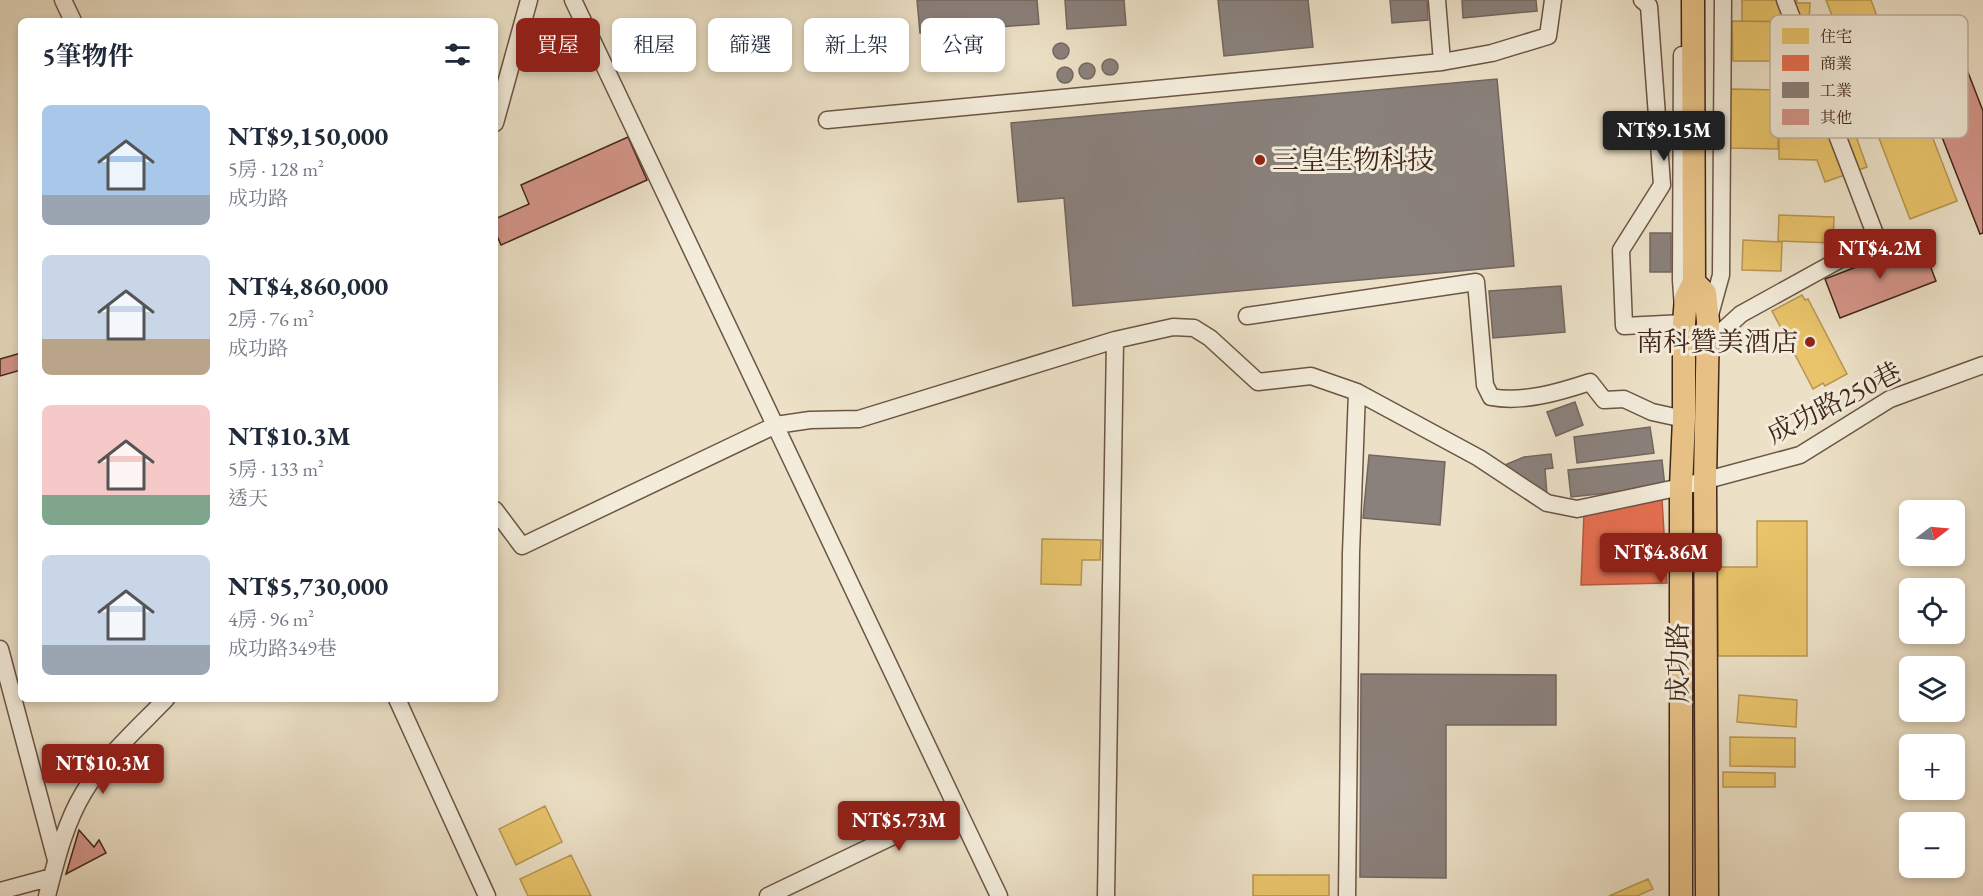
<!DOCTYPE html>
<html lang="zh-TW">
<head>
<meta charset="utf-8">
<style>
	:root { --surface:#fff; --page:#f6f6f7; --text:#1f2937; --muted:#747a83; --accent:#8f2418 }
	body { margin:0; font-family:"EB Garamond","Noto Serif TC",serif; background:var(--page); color:var(--text); height:100vh; display:flex; flex-direction:column; font-size:22px; white-space:nowrap }
	* { box-sizing:border-box; margin:0 }
	p { font-size:20px; color:var(--muted) }
	.icon { flex:none; width:33px; height:33px; fill:none; stroke:currentColor; stroke-width:2; stroke-linecap:round; stroke-linejoin:round }
	.map { position:relative; flex:1; overflow:hidden }
	.sheet { position:absolute; left:18px; top:18px; width:480px; height:684px; display:flex; flex-direction:column; background:var(--surface); border-radius:9px; box-shadow:0 3px 9px #0003 }
	.sheet>* { flex:none }
	.hud { position:absolute; left:516px; top:18px; width:570px; height:54px; display:flex; gap:12px }
	.needle { width:39px; rotate:74deg }
	.tools { position:absolute; left:1899px; top:500px; display:grid; gap:12px }
	.tools a { display:grid; place-items:center; width:66px; height:66px; border-radius:9px; background:var(--surface); box-shadow:0 3px 9px #0003; font-size:30px }
	.price { position:absolute; translate:-50% -51px; padding:0 14px; border-radius:6px; background:var(--accent); color:#fff; font-size:20px; line-height:39px; filter:drop-shadow(0 2px 3px #0008) }
	.price::after { content:''; position:absolute; left:50%; top:36px; width:18px; height:14px; margin-left:-9px; background:inherit; clip-path:polygon(0 0,100% 0,50% 100%) }
	.price.on { background:#222; color:#fff }
	ul { padding:0; list-style:none }
	li { display:flex; align-items:center; gap:18px; height:150px; padding:0 24px }
	li span { display:grid; place-items:center; flex:none; width:168px; height:120px; border-radius:9px; color:#555 }
	li>.icon { margin-inline-start:auto }
	span .icon { width:72px; height:72px; fill:#fffc; stroke-width:1 }
	li b { font-size:26px }
	h2 { display:flex; justify-content:space-between; align-items:center; height:72px; padding:0 24px; font-size:26px }
	.chip { padding:0 21px; border-radius:9px; background:var(--surface); box-shadow:0 3px 9px #0003; font-size:21px; line-height:54px }
	.chip.on { background:var(--accent); color:#fff }
	.map>svg:first-child { display:block }
	.homes { fill:#e9c46a; stroke:#b79552; stroke-width:1.5 }
	.shops { fill:#e76f51; stroke:#b55940; stroke-width:1.5 }
	.industry { fill:#8a817c; stroke:#74665f; stroke-width:1.5 }
	.building { fill:#d59589; stroke:#41261a; stroke-width:1.5 }
	.lines { fill:none; stroke-linecap:round; stroke-linejoin:round }
	.minor-casing { stroke:#6c5545; stroke-width:19 }
	.major-casing { stroke:#41261a; stroke-width:25 }
	.minor { stroke:#f3ecdb; stroke-width:16 }
	.major { stroke:#e6c084; stroke-width:22 }
	.poi-dot { fill:#8f2418; stroke:#f3ecdb; stroke-width:2 }
	.labels { text-anchor:middle; stroke-width:6; stroke-linejoin:round; paint-order:stroke }
	.poi-label { font-size:27px; fill:#41261a; stroke:#f3ecdb; text-anchor:start }
	.street-label { font-size:27px; fill:#41261a; stroke:#f3ecdb }
	.key { fill:#f3ecdb; stroke:#beb1a1; stroke-width:1.5 }
	.key-label { font-size:16px; fill:#41261a }
</style>
</head>
<body>
<div class="map">
<svg width="1983" height="896" viewBox="0 0 1983 896">
	<rect width="100%" height="100%" fill="#ece1c7"/>
	<filter id="stains"><feTurbulence type="fractalNoise" baseFrequency=".00333" numOctaves="4"/><feColorMatrix values="0 0 0 0 .2 0 0 0 0 .09 0 0 0 0 .02 0 0 0 .5 -.17"/></filter>
	<radialGradient id="worn" r=".72"><stop offset=".6" stop-color="#630" stop-opacity="0"/><stop offset="1" stop-color="#630" stop-opacity=".3"/></radialGradient>
	<path class="homes" d="M1742,0H1797V3H1810L1809,22L1742,21Z
		M1826,0H1871L1884,35L1892,32L1957,201L1910,219Z
		M1732,21L1804,22V49H1779V61H1733Z
		M1779,49H1817V86H1838L1867,167L1825,182L1817,160L1779,159Z
		M1731,89L1779,90L1778,149L1730,148Z
		M1779,215L1834,217L1833,243L1778,241Z
		M1743,240L1782,242L1781,271L1742,270Z
		M1802,295L1805,300L1808,299L1847,374L1825,386L1823,383L1813,389L1772,311Z
		M1757,521H1807V656H1718V567H1757Z
		M1042,539L1101,540L1100,560H1082L1081,585L1041,584Z
		M1739,695L1797,700L1796,727L1737,722Z
		M1730,737L1795,738V767L1730,766Z
		M1723,772L1775,773V787H1723Z
		M545,806L562,842L516,865L499,829Z
		M571,855L591,896H528L520,879Z
		M1253,875H1329V896H1253Z
		M1648,879L1653,889L1637,896H1609Z"/>
	<path class="shops" d="M1662,499L1667,583L1581,585L1584,513Z"/>
	<path class="industry" d="M917,0H1037L1039,24L920,33Z
		M1065,0H1124L1126,25L1067,29Z
		M1218,0H1308L1313,47L1224,56Z
		M1390,0H1427L1428,20L1392,23Z
		M1462,0H1536L1537,11L1463,18Z
		M1053 51a8 8 0 1 1 16 0a8 8 0 1 1-16 0Z
		M1102 67a8 8 0 1 1 16 0a8 8 0 1 1-16 0Z
		M1079 71a8 8 0 1 1 16 0a8 8 0 1 1-16 0Z
		M1057 75a8 8 0 1 1 16 0a8 8 0 1 1-16 0Z
		M1497,79L1514,266L1073,306L1064,198L1018,202L1011,123Z
		M1650,233H1671V272H1650Z
		M1561,286L1565,332L1493,338L1489,291Z
		M1575,402L1583,425L1556,436L1547,412Z
		M1650,427L1654,453L1577,463L1574,437Z
		M1551,454L1553,468L1545,469L1547,495L1505,465L1524,457Z
		M1369,455L1445,462L1440,525L1363,518Z
		M1662,460L1665,487L1571,497L1568,470Z
		M1361,674L1556,675V725H1446V878L1360,877Z"/>
	<path class="building" d="M1954,36L1983,111V233L1980,234L1909,53Z
		M628,137L647,180L501,245L495,231V219L529,204L521,185Z
		M1921,242L1936,281L1840,318L1825,279Z
		M21,353V370L0,376V359Z
		M79,830L94,847L99,840L106,853L66,874Z"/>
	<g class="lines">
		<g class="minor-casing">
			<path id="minor" d="M63,0L73,21
				M573,0L956,806
				M1437,0L1442,62
				M1642,0L1649,6L1662,185L1621,250L1624,326L1684,323L1681,280L1682,55
				M827,120L1442,62L1492,53L1548,36L1553,0
				M495,123L529,0
				M1710,315L1721,275L1723,0
				M1247,316L1476,282L1485,385L1491,397C1523,403 1560,392 1590,382L1604,400L1624,399L1652,412L1684,419
				M1708,344L1741,314L1877,239L1785,0
				M495,510L522,546L776,425L810,420L859,419L1115,340L1173,327L1194,328L1210,338L1258,382L1311,376L1357,392L1479,458L1547,503L1577,509L1681,487L1800,455L1890,399L1983,365
				M0,649L56,860
				M397,699L487,896
				M0,891L52,877
				M47,896C56,861 65,823 84,792C105,757 138,728 166,699
				M768,896L956,806L999,896
				M1106,896L1115,340
				M1347,896L1351,553L1357,392"/>
		</g>
		<g class="major-casing">
			<path id="major" d="M1694,282L1705,293L1708,321L1705,481L1707,896
				M1681,896V487L1684,419V323L1686,298L1694,282L1693,0"/>
		</g>
		<use href="#minor" class="minor"/>
		<use href="#major" class="major"/>
	</g>
	<g class="poi-dot">
		<circle cx="1260" cy="160" r="6"/>
		<circle cx="1810" cy="342" r="6"/>
	</g>
	<g class="labels">
		<g class="poi-label">
			<text x="1272" y="169">三皇生物科技</text>
			<text x="1798" y="351" text-anchor="end">南科贊美酒店</text>
		</g>
		<g class="street-label">
			<text transform="translate(1834 403) rotate(-27)" y="9">成功路250巷</text>
			<text transform="translate(1678 663) rotate(-90)" y="9">成功路</text>
		</g>
	</g>
	<rect x="1770" y="15" width="198" height="123" rx="9" class="key"/>
	<rect x="1782" y="28" width="27" height="16" fill="#e9c46a"/>
	<rect x="1782" y="55" width="27" height="16" fill="#e76f51"/>
	<rect x="1782" y="82" width="27" height="16" fill="#8a817c"/>
	<rect x="1782" y="109" width="27" height="16" fill="#d59589"/>
	<g class="key-label">
		<text x="1820" y="42">住宅</text>
		<text x="1820" y="69">商業</text>
		<text x="1820" y="96">工業</text>
		<text x="1820" y="123">其他</text>
	</g>
	<rect width="100%" height="100%" filter="url(#stains)"/>
	<rect width="100%" height="100%" fill="url(#worn)"/>
</svg>
<div class="tools">
<a><svg class="needle" viewBox="-14 -14 28 28"><path d="M0-13l5 13h-10z" fill="#e53935"/><path d="M0 13l5-13h-10z" fill="#747a83"/></svg></a>
<a><svg class="icon" aria-label="locate" viewBox="0 0 24 24"><circle cx="12" cy="12" r="6"/><path d="M12 2v4M12 18v4M2 12h4M18 12h4"/></svg></a>
<a><svg class="icon" aria-label="layers" viewBox="0 0 24 24"><path d="M12 4l9 5-9 5-9-5zM3 14l9 5 9-5"/></svg></a>
<a>+</a>
<a>−</a>
</div>
<b class="price on" style="left:1664px;top:162px">NT$9.15M</b>
<b class="price" style="left:1880px;top:280px">NT$4.2M</b>
<b class="price" style="left:1661px;top:584px">NT$4.86M</b>
<b class="price" style="left:103px;top:795px">NT$10.3M</b>
<b class="price" style="left:899px;top:852px">NT$5.73M</b>
<div class="hud">
<a class="chip on">買屋</a>
<a class="chip">租屋</a>
<a class="chip">篩選</a>
<a class="chip">新上架</a>
<a class="chip">公寓</a>
</div>
<section class="sheet">
<h2>5筆物件<svg class="icon" aria-label="filters" viewBox="0 0 24 24"><path d="M4 7h16M4 17h16"/><circle cx="9" cy="7" r="2"/><circle cx="15" cy="17" r="2"/></svg></h2>
<ul>
<li><span style="background:linear-gradient(#a9c7e8 75%,#9aa5b1 0)"><svg class="icon" aria-label="home" viewBox="0 0 24 24"><path d="M3 11l9-7 9 7M6 9v11h12V9"/></svg></span><div><b>NT$9,150,000</b><p>5房 · 128 m²</p><p>成功路</p></div></li>
<li><span style="background:linear-gradient(#c9d6e8 70%,#b9a48a 0)"><svg class="icon" aria-label="home" viewBox="0 0 24 24"><path d="M3 11l9-7 9 7M6 9v11h12V9"/></svg></span><div><b>NT$4,860,000</b><p>2房 · 76 m²</p><p>成功路</p></div></li>
<li><span style="background:linear-gradient(#f6c9c9 75%,#7fa58c 0)"><svg class="icon" aria-label="home" viewBox="0 0 24 24"><path d="M3 11l9-7 9 7M6 9v11h12V9"/></svg></span><div><b>NT$10.3M</b><p>5房 · 133 m²</p><p>透天</p></div></li>
<li><span style="background:linear-gradient(#c9d6e8 75%,#9aa5b1 0)"><svg class="icon" aria-label="home" viewBox="0 0 24 24"><path d="M3 11l9-7 9 7M6 9v11h12V9"/></svg></span><div><b>NT$5,730,000</b><p>4房 · 96 m²</p><p>成功路349巷</p></div></li>
</ul>
</section>
</div>
</body>
</html>
